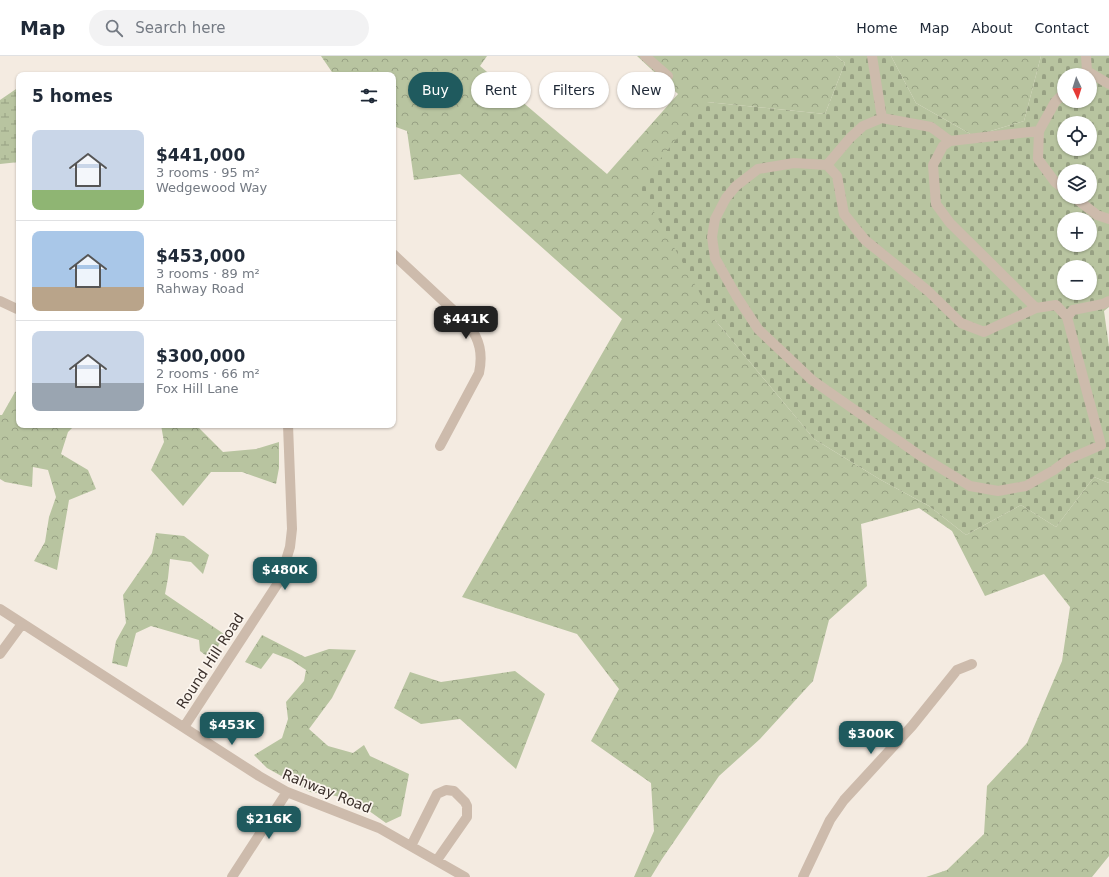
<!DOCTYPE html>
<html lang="en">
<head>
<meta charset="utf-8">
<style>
	:root { --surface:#fff; --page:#f2f2f3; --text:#1f2937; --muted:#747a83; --line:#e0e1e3; --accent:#1f5a5e }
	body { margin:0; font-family:"DejaVu Sans",sans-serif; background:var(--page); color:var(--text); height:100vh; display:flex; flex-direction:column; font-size:15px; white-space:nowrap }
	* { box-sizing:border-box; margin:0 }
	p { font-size:13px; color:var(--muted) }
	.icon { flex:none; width:22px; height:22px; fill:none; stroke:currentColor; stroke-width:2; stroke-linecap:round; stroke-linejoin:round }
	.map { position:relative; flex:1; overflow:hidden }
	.panel { position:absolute; left:16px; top:16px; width:380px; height:356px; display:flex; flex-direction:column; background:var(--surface); border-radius:8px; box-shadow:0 1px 3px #0004 }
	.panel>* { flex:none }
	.hud { position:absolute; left:408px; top:16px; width:380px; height:36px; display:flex; gap:8px }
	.needle { width:26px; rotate:176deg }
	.buttons { position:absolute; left:1057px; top:12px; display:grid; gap:8px }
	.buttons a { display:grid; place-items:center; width:40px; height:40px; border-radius:50%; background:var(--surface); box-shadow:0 1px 3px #0004; font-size:20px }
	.price { position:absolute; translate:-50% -34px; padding:0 9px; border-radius:8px; background:var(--accent); color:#fff; font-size:13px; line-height:26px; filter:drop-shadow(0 1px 2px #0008) }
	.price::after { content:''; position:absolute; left:50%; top:24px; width:12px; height:9px; margin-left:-6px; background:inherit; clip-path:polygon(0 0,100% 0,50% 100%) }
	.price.selected { background:#222; color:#fff }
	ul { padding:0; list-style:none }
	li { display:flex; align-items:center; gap:12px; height:100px; padding:0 16px }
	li+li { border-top:1px solid var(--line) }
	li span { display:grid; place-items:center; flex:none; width:112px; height:80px; border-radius:8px; color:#555 }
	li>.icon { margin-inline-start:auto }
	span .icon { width:48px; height:48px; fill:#fffc; stroke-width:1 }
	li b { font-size:17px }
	h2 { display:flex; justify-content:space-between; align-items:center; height:48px; padding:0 16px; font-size:17px }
	.tag { padding:0 14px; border-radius:18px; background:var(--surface); box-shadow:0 1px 3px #0004; font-size:14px; line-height:36px }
	.tag.selected { background:var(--accent); color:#fff }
	header { display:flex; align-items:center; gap:24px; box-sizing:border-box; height:56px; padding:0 20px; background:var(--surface); border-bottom:1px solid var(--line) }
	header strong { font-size:19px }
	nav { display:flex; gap:22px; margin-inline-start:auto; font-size:14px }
	.search { width:280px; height:36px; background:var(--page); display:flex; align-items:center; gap:10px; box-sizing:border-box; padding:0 14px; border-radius:22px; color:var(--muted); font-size:15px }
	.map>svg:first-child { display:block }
	.forest { fill:url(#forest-crowns) }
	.wetland { fill:url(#wetland-marsh) }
	.cemetery { fill:url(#cemetery-stones); fill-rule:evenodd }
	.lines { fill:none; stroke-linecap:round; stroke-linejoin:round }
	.minor { stroke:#cdbbac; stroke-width:10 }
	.labels { text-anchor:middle; stroke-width:3.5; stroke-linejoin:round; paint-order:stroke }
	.street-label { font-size:14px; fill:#3b302b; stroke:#fbf5ee }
</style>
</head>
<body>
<header>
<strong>Map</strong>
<div class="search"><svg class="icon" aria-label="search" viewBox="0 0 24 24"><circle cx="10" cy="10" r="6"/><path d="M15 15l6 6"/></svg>Search here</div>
<nav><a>Home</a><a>Map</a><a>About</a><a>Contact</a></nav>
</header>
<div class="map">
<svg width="1109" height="821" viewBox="0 0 1109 821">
	<defs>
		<pattern id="forest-crowns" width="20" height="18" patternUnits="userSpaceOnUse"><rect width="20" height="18" fill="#b8c4a0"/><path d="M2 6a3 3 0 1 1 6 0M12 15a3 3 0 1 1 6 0" fill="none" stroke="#97a083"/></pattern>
		<pattern id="wetland-marsh" width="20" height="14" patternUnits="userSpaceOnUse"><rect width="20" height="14" fill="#b8c4a0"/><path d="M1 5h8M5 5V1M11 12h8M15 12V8" fill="none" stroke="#97a083"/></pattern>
		<pattern id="cemetery-stones" width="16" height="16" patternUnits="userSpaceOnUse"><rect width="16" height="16" fill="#b8c4a0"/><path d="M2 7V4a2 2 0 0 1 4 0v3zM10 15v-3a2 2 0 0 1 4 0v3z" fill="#97a083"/></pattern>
	</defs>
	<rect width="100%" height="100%" fill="#f4ebe1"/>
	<path class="forest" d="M321,0H487L480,10L607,118L678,38L637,0H836L845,7L825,58L707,46L715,264L814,383L881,424L929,450L966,479L1021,449L1056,471L1094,421L1109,427V800L1092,821H926L947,814L984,778L987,730L1027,687L1062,605L1070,551L1044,518L985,540L952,475L919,452L861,468L867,530L829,564L813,625L760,683L719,720L662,803L651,821H634L654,775L651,727L591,685L619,633L577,578L462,541L622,263L460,118L414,124L407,75L393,70V19H334Z
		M891,0H1041L1024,65L974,80L916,47Z
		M19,334V369H75L68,376L61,398L88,414L96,433L69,444L57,514L34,505L45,486L49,461L56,441L48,414L33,411L32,431L5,426L0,423V359H2L15,336Z
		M161,369H199V372L223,396L256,393L279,386V412L276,428L242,416H211L183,450L151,414L164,386Z
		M156,477L184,480L209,499L203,518L191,506L170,503L168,522L165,538L224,578L212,604L200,595L199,584L151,570L136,577L127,611L112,607L116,585L126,567L123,539L152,497Z
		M262,579L305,601L329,593L356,594L332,642L309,673L328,690L353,697L364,689L370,700L409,718L401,760L386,767L365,752L336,740L310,736L267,712L254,699L282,682L288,663L286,646L304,625L306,614L291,604L273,597L261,613L245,606Z
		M515,615L545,638L516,713L460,663L421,668L394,652L410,616L441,626Z"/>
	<path class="wetland" d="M19,31V106L0,108V44Z"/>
	<path class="cemetery" d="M836,0H891L916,47L974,80L1024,65L1041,0H1109V251L1104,255L1109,291V427L1094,421L1056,471L1021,449L966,479L929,450L881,424L814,383L715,264L639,129L707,46L825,58L845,7ZM1064,19H1090V45H1064ZM1064,67H1090V93H1064ZM1064,115H1090V141H1064ZM1064,163H1090V189H1064ZM1064,211H1090V237H1064Z"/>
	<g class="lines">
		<path class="minor" d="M645,0L668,20
			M1087,15L1109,28
			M1083,18L1087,15L1086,0
			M1064,37L1055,46L1039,75L1038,103L1055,126L1064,133
			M882,62L931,71L950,85L943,90L933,109L936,148L950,167L1036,252
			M950,85L1039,75
			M794,107L827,109L837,120L844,158L865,184L928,235L961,267L984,276L1036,252L1056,249L1067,261L1101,389L1069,403L1054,414L1026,430L998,435L970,430L919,399L812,324L758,273L737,241L715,202L712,181L715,163L726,142L736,130L758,113Z
			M827,109L850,82L863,70L882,62L872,0
			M1074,141L1097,159L1109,163
			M393,198L468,268C480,284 483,298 479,317L440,390
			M0,245L17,253
			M1067,261L1073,254L1103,248L1109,245
			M0,553L259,720L287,736L379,772L465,821
			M0,598L22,568
			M184,671L280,524L290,491L292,473L288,369
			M411,790L437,738L446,734L454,735L465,746L467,750V761L437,804
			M232,821L287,736
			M803,821L830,764L844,744L912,670L957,614L972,608"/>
	</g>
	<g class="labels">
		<g class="street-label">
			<text transform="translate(210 605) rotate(-57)" y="5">Round Hill Road</text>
			<text transform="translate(327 735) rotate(22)" y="5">Rahway Road</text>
		</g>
	</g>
</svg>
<div class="buttons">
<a><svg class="needle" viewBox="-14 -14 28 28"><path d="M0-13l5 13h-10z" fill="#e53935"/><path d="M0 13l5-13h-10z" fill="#747a83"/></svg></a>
<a><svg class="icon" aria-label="locate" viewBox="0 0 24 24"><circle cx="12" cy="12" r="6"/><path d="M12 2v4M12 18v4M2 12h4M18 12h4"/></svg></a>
<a><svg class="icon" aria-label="layers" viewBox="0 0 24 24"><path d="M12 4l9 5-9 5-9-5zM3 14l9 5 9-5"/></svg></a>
<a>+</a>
<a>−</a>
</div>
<b class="price selected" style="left:466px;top:284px">$441K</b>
<b class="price" style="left:285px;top:535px">$480K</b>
<b class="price" style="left:232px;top:690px">$453K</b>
<b class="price" style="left:871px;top:699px">$300K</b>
<b class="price" style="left:269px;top:784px">$216K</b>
<div class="hud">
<a class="tag selected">Buy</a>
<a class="tag">Rent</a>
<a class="tag">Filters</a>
<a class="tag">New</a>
</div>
<section class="panel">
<h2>5 homes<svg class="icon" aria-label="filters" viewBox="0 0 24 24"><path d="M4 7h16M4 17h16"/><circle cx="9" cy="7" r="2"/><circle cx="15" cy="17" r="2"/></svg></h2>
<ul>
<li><span style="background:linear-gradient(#c9d6e8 75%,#8fb573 0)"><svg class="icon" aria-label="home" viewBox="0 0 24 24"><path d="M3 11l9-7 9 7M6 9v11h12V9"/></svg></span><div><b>$441,000</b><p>3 rooms · 95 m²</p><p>Wedgewood Way</p></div></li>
<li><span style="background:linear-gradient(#a9c7e8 70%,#b9a48a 0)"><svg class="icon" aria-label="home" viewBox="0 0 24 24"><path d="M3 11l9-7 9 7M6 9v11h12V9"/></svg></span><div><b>$453,000</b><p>3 rooms · 89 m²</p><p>Rahway Road</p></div></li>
<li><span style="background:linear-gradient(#c9d6e8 65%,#9aa5b1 0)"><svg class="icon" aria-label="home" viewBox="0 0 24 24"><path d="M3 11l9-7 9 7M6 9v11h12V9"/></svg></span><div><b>$300,000</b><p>2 rooms · 66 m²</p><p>Fox Hill Lane</p></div></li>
</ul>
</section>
</div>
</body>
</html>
